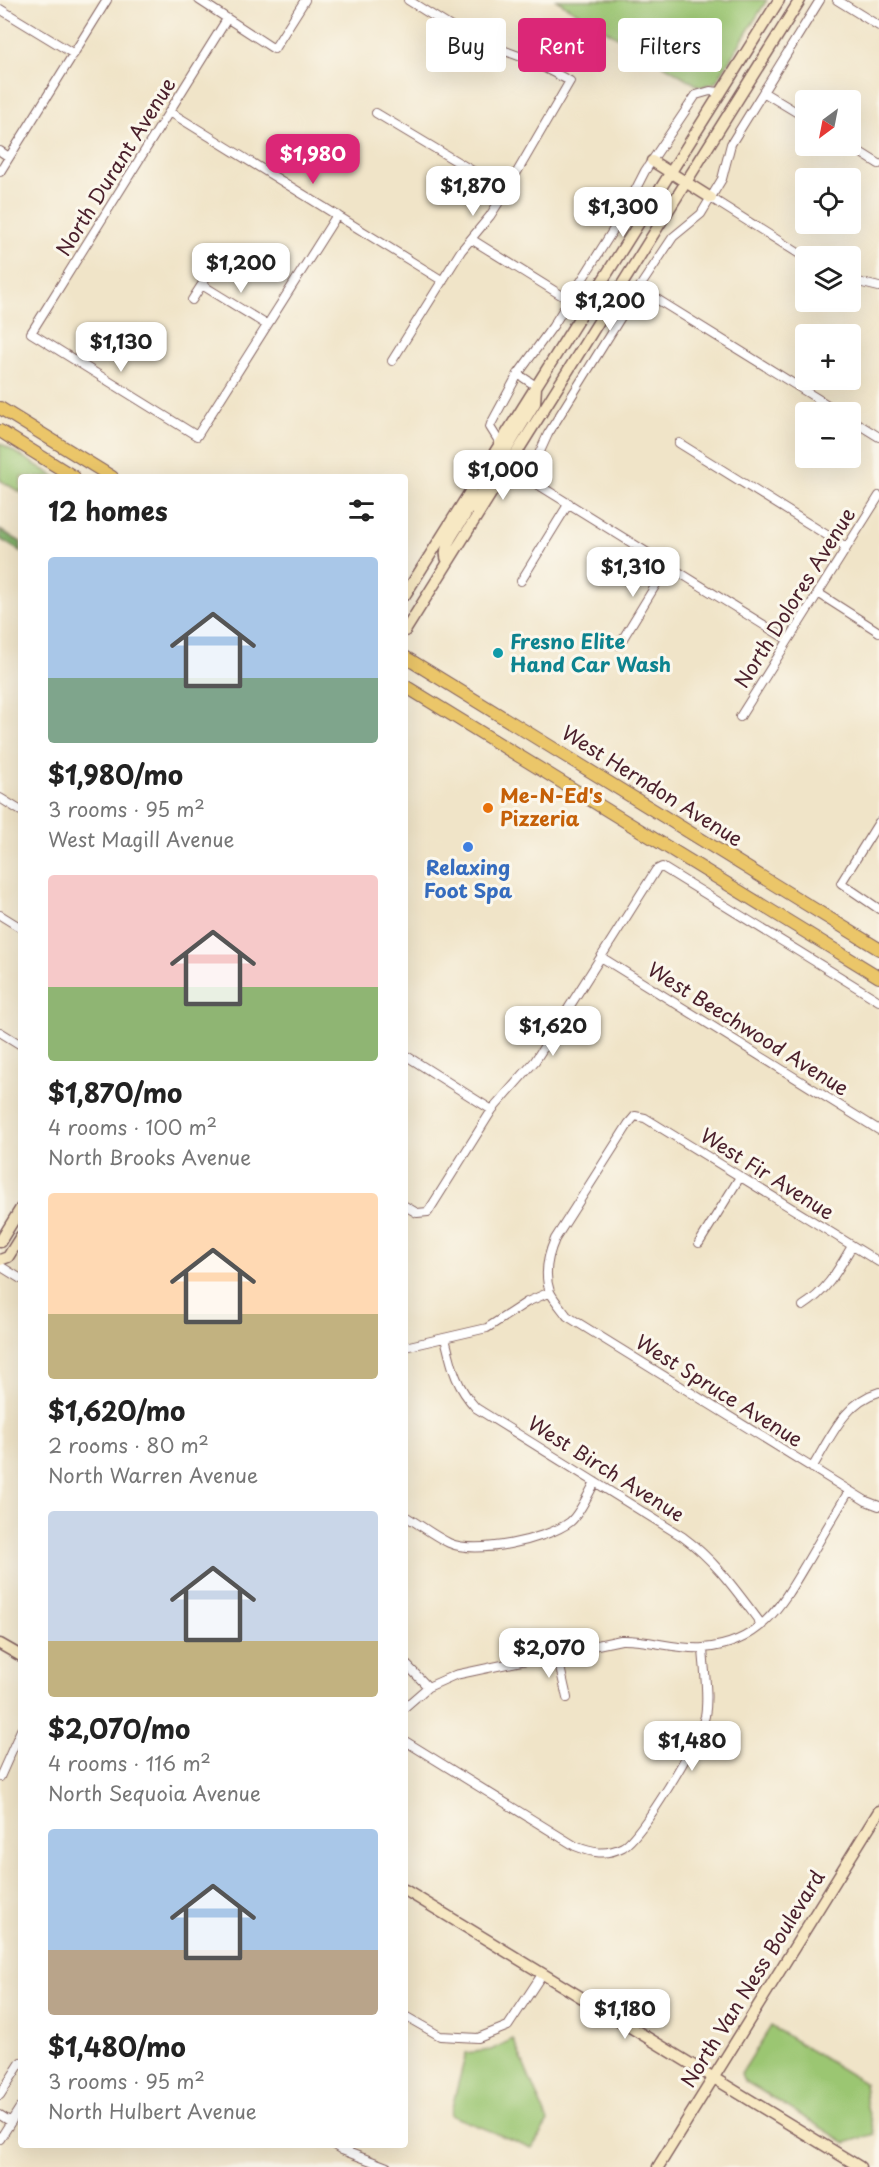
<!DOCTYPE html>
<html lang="en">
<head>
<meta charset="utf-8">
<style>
	:root { --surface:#fff; --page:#f2f2f2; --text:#222; --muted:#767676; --accent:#db2777 }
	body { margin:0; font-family:"Playpen Sans",sans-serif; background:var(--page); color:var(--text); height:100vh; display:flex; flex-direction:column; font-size:22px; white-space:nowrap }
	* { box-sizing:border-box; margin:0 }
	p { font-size:20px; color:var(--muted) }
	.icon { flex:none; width:33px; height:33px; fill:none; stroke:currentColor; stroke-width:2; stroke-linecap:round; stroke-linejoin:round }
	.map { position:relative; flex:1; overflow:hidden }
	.drawer { position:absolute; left:18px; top:474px; width:390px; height:1674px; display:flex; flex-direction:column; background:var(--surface); border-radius:6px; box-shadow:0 6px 24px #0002 }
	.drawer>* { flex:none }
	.banner { position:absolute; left:426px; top:18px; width:363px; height:54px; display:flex; gap:12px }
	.needle { width:39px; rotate:212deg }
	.tools { position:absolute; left:795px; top:90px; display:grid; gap:12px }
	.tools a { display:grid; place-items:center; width:66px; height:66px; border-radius:6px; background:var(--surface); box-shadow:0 6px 24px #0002; font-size:30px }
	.price { position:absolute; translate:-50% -51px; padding:0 14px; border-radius:12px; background:#fff; color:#222; font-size:20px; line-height:39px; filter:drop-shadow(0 2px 3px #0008) }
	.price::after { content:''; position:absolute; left:50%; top:36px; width:18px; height:14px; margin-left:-9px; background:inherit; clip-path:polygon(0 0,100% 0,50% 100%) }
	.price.selected { background:var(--accent); color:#fff }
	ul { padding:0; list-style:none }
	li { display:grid; align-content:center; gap:12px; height:318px; padding:0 30px }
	li span { display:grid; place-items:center; height:186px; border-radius:6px; color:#555 }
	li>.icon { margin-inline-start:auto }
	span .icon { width:108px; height:108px; fill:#fffc; stroke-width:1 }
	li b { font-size:26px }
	h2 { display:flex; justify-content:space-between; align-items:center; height:72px; padding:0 30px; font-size:26px }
	.chip { padding:0 21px; border-radius:6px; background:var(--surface); box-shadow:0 6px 24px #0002; font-size:21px; line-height:54px }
	.chip.selected { background:var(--accent); color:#fff }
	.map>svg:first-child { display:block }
	.green { fill:#9bc672; stroke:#72724e; stroke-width:1.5 }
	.forest { fill:#7cab64; stroke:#636548; stroke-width:1.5 }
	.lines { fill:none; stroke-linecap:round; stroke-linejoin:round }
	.street-casing { stroke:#846462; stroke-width:10 }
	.secondary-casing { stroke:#846462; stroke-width:13 }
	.primary-casing { stroke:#846462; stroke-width:14 }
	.street { stroke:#fff; stroke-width:8 }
	.secondary { stroke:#f7e8c3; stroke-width:10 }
	.primary { stroke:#ebc669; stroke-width:12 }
	.culture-dot { fill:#0f9aa8; stroke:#fbf7ec; stroke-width:2 }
	.food-dot { fill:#e8710a; stroke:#fbf7ec; stroke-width:2 }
	.shop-dot { fill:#3f7fe0; stroke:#fbf7ec; stroke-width:2 }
	.labels { text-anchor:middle; stroke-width:6; stroke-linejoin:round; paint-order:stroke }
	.street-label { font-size:20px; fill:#4a1f2b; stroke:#fbf7ec }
	.culture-label { font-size:20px; font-weight:bold; fill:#0d838f; stroke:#fbf7ec; text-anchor:start }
	.food-label { font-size:20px; font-weight:bold; fill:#c56008; stroke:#fbf7ec; text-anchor:start }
	.shop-label { font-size:20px; font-weight:bold; fill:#366cbe; stroke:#fbf7ec }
</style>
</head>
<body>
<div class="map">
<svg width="879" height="2167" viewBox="0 0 879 2167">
	<rect width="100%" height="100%" fill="#fbf7ec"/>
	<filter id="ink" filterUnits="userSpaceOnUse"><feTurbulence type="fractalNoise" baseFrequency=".0167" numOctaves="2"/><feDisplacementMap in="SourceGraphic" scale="12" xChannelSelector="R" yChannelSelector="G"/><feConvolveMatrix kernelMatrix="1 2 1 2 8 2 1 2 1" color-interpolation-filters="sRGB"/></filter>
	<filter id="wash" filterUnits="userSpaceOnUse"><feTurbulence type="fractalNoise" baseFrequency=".008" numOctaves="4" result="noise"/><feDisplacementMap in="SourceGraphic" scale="24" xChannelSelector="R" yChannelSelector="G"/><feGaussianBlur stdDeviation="1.35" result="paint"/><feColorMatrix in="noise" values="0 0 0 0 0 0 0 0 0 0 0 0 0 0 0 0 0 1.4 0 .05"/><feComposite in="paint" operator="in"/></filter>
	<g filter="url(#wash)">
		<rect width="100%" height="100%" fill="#f0e4c8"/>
		<path class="green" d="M556,0H767L716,82L700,87Z
			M0,443L56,477H21V493L0,480Z
			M771,2026L864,2083L867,2108L875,2134L846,2143L743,2080L741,2074Z
			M513,2039L548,2122L532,2148L450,2115L466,2053L491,2050Z"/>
		<path class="forest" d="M0,530L21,542V552L0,539Z"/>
	</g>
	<g filter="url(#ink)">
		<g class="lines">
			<g class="street-casing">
				<path id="street" d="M199,0L274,49L305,0
					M837,0L879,26
					M0,9L74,54
					M227,19L31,333L197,436L337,215
					M763,92L806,118
					M170,112L443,281
					M376,113L506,191
					M850,146L879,164
					M0,151L9,157
					M0,172L107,0
					M711,198L806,258
					M471,239L569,300
					M850,280L879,287
					M202,285L267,325
					M639,288L839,412
					M192,300L212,269
					M392,361L461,251L490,216L506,191L570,81L527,59L467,37L408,0
					M518,374L536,386
					M850,419L879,437
					M500,443L490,427L491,424L518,374L553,326L622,216L645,171L696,95L710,91L720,92
					M679,443L846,547
					M508,466L788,640
					M528,478L548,434L639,288L673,237L701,214L722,179L731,144L820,0
					M521,581L569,503
					M818,593L879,632
					M619,645L668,565
					M740,717L879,496
					M0,798L21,811
					M879,822L841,883L879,909
					M0,915L21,928
					M601,957L879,1130
					M0,1032L21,1045
					M405,1055L492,1110
					M405,1206L417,1213L428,1212L492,1110L535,1061L656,870L662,867L879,1001
					M699,1243L740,1177
					M879,1262L645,1118L635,1116L629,1123L555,1239C548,1255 544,1275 550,1292C554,1300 562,1309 567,1316L866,1501L879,1506
					M0,1266L21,1279
					M803,1306C827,1291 838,1270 852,1246
					M445,1338C452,1367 455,1385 476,1408L683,1537C717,1562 737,1592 762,1625
					M405,1347L487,1328L527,1302L550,1292
					M812,1468C830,1439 844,1402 879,1392
					M405,1516C419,1524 434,1536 449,1543C476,1555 546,1540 570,1522C579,1515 589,1493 595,1482
					M557,1654L567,1698
					M405,1663L428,1687
					M405,1707L428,1687L455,1675L621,1640C649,1639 675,1650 703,1648C760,1644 781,1606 807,1562C821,1538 835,1514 849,1491
					M405,1741L575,1846C592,1853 606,1856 623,1847C642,1836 700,1739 705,1716C709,1695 704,1670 703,1648
					M0,1777L21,1730
					M405,2016L440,2036L478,2038L508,2026L543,1973
					M0,2095L21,2062
					M0,2115L11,2122
					M0,2139L21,2106
					M334,2145L342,2150L387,2167"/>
			</g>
			<g class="secondary-casing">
				<path id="secondary" d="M652,161L711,198
					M508,466L505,463L504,454L535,403L536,387
					M476,511L480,495L494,470L490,460
					M448,562C438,546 463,524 468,509C470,505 470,499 471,494
					M405,595L779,0
					M405,631L800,0
					M0,1242L21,1208
					M0,1260L8,1257L21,1236
					M0,1644L21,1656
					M405,1890L860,2167
					M658,2167L879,1811"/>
			</g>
			<g class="primary-casing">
				<path id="primary" d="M0,408L112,477
					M0,431L74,477
					M405,657L879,949
					M405,686L879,977"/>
			</g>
			<use href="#street" class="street"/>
			<use href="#secondary" class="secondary"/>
			<use href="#primary" class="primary"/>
		</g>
	</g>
	<circle class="culture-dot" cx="498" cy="653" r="6"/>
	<circle class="food-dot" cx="488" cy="808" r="6"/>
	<circle class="shop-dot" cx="468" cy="847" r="6"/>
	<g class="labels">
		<g class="street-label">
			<text transform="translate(116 167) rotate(-58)" y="7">North Durant Avenue</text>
			<text transform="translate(795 598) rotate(-58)" y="7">North Dolores Avenue</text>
			<text transform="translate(652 786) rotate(32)" y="7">West Herndon Avenue</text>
			<text transform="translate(748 1029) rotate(32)" y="7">West Beechwood Avenue</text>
			<text transform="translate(767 1174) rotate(32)" y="7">West Fir Avenue</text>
			<text transform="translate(719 1391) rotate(32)" y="7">West Spruce Avenue</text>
			<text transform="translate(606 1469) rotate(32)" y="7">West Birch Avenue</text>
			<text transform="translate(753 1979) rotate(-58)" y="7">North Van Ness Boulevard</text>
		</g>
		<g class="culture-label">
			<text x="510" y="649">Fresno Elite<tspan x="510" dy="23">Hand Car Wash</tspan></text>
		</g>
		<g class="food-label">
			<text x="500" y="803">Me-N-Ed's<tspan x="500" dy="23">Pizzeria</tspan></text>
		</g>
		<g class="shop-label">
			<text x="468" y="875">Relaxing<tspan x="468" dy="23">Foot Spa</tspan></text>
		</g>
	</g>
</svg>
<div class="tools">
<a><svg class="needle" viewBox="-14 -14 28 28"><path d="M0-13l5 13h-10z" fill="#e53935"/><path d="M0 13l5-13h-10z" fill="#767676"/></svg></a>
<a><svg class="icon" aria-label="locate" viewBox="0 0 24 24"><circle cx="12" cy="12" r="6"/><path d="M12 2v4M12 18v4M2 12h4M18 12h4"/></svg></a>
<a><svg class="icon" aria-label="layers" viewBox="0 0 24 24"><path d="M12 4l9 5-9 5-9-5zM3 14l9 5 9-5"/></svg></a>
<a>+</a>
<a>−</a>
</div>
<b class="price selected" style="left:313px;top:185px">$1,980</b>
<b class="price" style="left:473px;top:217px">$1,870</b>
<b class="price" style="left:623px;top:238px">$1,300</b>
<b class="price" style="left:241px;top:294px">$1,200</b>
<b class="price" style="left:610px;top:332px">$1,200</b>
<b class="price" style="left:121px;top:373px">$1,130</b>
<b class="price" style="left:503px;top:501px">$1,000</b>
<b class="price" style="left:633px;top:598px">$1,310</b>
<b class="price" style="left:553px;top:1057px">$1,620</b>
<b class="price" style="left:549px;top:1679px">$2,070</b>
<b class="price" style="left:692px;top:1772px">$1,480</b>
<b class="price" style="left:625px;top:2040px">$1,180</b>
<div class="banner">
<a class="chip">Buy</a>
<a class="chip selected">Rent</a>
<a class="chip">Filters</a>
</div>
<section class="drawer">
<h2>12 homes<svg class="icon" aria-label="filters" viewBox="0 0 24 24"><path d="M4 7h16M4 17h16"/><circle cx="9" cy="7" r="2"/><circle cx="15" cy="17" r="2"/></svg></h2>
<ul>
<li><span style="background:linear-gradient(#a9c7e8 65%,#7fa58c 0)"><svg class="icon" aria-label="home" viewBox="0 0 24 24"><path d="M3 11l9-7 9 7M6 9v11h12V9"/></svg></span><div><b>$1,980/mo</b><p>3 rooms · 95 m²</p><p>West Magill Avenue</p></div></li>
<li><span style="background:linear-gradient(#f6c9c9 60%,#8fb573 0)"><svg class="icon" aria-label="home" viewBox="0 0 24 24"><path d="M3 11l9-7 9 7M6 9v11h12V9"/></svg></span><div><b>$1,870/mo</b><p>4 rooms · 100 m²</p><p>North Brooks Avenue</p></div></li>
<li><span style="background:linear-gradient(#ffd9b3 65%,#c2b280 0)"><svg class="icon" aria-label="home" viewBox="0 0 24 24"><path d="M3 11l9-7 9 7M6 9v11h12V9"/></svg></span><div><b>$1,620/mo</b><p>2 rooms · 80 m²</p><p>North Warren Avenue</p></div></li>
<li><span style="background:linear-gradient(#c9d6e8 70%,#c2b280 0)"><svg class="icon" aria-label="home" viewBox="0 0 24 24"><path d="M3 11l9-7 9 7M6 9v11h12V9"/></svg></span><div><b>$2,070/mo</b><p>4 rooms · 116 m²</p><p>North Sequoia Avenue</p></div></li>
<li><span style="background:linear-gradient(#a9c7e8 65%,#b9a48a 0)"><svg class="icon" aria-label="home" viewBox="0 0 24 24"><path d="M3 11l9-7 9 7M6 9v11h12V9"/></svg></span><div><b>$1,480/mo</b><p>3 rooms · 95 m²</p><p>North Hulbert Avenue</p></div></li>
</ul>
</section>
</div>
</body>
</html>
